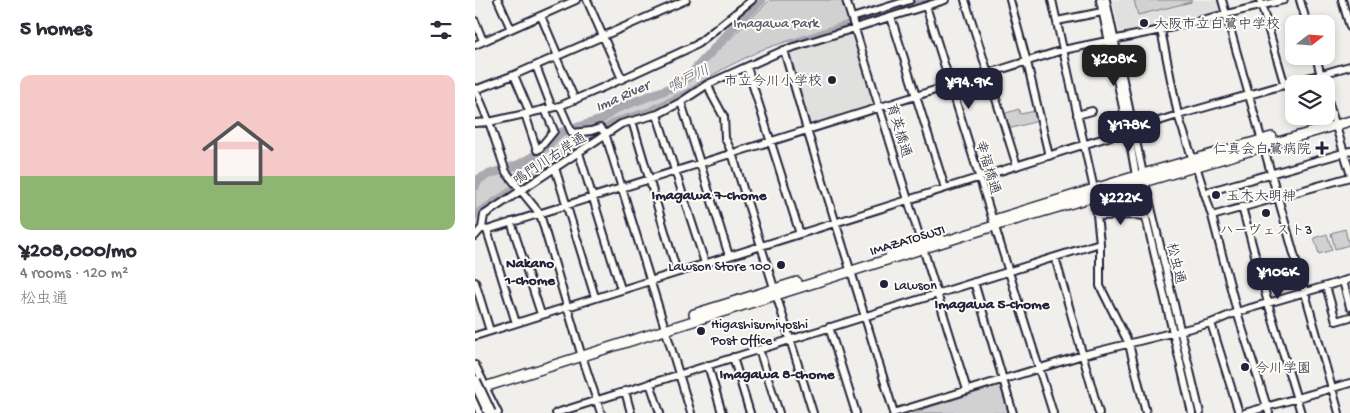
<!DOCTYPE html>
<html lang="en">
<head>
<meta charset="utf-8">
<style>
	:root { --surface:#fff; --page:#f7f7f7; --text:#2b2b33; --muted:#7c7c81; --accent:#22223b }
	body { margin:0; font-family:"Gochi Hand","Klee One",sans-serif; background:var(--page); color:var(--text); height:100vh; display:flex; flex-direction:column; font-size:19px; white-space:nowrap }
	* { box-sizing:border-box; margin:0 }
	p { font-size:16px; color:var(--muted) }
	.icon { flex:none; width:28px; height:28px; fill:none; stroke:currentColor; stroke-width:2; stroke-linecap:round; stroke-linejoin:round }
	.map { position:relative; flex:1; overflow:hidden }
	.panel { display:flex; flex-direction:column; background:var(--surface); width:475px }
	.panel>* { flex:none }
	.needle { width:32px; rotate:73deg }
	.tools { position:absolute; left:810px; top:15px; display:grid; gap:10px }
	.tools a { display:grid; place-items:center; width:50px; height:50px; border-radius:10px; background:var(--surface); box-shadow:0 2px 8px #0003; font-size:25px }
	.price { position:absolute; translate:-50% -42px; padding:0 11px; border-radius:10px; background:var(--accent); color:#fff; font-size:16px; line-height:32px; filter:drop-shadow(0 1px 2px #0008) }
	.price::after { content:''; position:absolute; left:50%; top:30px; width:15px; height:11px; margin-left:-8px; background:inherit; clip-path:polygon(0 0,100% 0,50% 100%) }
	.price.active { background:#222; color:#fff }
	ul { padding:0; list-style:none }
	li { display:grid; align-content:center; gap:10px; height:265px; padding:0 20px }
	li span { display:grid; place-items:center; height:155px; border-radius:10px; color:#555 }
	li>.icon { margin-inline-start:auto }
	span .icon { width:90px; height:90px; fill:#fffc; stroke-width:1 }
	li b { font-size:21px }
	h2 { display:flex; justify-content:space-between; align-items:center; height:60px; padding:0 20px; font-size:21px }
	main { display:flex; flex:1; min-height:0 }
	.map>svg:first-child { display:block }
	.built { fill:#e0e0df }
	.park { fill:#d2d1d1; stroke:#7a7a86 }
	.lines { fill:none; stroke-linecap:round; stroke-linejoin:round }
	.river { stroke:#a9a9b0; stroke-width:9 }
	.minor-casing { stroke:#22223b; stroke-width:10 }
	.major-casing { stroke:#22223b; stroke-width:12 }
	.highway-casing { stroke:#22223b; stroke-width:14 }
	.minor { stroke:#fdfcf7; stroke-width:6 }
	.major { stroke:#fdfcf7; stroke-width:9 }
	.highway { stroke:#fdfcf7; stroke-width:10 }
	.highway-bridge-casing { stroke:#22223b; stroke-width:14; stroke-linecap:butt }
	.highway-bridge { stroke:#fdfcf7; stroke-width:10 }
	.poi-dot { fill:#22223b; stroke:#fdfcf7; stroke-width:2 }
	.labels { text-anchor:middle; stroke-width:4; stroke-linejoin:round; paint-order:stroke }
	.park-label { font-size:14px; fill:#575768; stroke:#fdfcf7 }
	.poi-label { font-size:14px; fill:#22223b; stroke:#fdfcf7; text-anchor:start }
	.street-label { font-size:14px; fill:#22223b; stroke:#fdfcf7 }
	.water-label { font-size:15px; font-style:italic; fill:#58586a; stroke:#fdfcf7 }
	.neighbourhood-label { font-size:15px; font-weight:bold; fill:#22223b; stroke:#fdfcf7 }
</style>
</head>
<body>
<main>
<section class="panel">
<h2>5 homes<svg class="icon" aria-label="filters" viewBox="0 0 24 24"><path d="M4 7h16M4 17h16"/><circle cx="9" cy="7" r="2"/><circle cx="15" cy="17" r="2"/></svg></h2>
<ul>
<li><span style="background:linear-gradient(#f6c9c9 65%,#8fb573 0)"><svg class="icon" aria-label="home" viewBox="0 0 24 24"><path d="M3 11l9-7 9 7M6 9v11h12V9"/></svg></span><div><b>¥208,000/mo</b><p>4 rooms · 120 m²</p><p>松虫通</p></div></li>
</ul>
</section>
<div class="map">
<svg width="875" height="413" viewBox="0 0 875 413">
	<rect width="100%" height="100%" fill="#f0efec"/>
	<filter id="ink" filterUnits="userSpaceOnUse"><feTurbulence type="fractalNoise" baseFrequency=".02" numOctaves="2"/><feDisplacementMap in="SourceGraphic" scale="10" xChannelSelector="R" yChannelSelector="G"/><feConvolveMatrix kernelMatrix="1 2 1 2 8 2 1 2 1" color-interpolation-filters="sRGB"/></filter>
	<g filter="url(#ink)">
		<path class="built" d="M638,0H743L746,12L645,35Z
			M378,33L402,105L336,126L334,125L312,54L313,52Z"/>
		<path class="park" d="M295,0H368L374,21L286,50L250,68L200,97L174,110L158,115L125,131L75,165L5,209C8,216 5,226 0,232V192L3,185L11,178L49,164L67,154L91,132L128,122L145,110L178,98L208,84Z
			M659,0H716V2L663,15Z
			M544,109L545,114L561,111L563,121L533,129L528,114Z
			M870,229L874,245L860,249L856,233Z
			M852,234L857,250L844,254L839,238Z
			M525,385L534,413H436Z"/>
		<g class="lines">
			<path class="river" d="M318,44L367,27L455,0
				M107,146L141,122L174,112L220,90
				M0,187L4,179L12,175L45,164L59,156L74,144L84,133L126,120L140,109L201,86L213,77L259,27L287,0
				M0,215L96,153"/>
			<g class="minor-casing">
				<path id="minor" d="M23,0L36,29
					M112,0L147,79
					M371,0L492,390
					M490,0L542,166
					M535,0L552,62L574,156
					M577,0L619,189
					M625,0L653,131L661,176L717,413
					M631,0L668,174L725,413
					M747,0L864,413
					M785,0L810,86
					M825,0L832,24
					M867,0L875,27
					M451,6L578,413
					M66,16L83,56
					M416,17L470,188
					M377,18L435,0
					M0,21L8,41
					M582,21L627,12
					M686,30L703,115L718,160
					M0,45L101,0
					M309,50L332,130L374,266
					M841,56L848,84
					M81,57L100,100
					M61,66L77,108
					M272,67L325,234
					M39,75L55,113
					M233,84L237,95L249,117L250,138L257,153L338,413
					M0,88L14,122L31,172L65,214L105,350L126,413
					M0,90L39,75L211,0
					M851,94L875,172
					M206,102L254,256
					M85,106L97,133L116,131L125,128L130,133L216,413
					M50,114L62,150L64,149L79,131L70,109
					M182,115L230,263
					M602,115L617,111
					M157,121L202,272
					M0,123L14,122L85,106L147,79L221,45L277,0
					M104,153L146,289
					M721,166L737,216L762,312L794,413
					M80,168L120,297
					M729,193L875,151
					M620,196L625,243V286L654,344L671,413
					M767,207L793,303L826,413
					M622,216L656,215L671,216
					M737,216L875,177
					M36,222L66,314
					M7,228L12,230L588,50L686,30L809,0
					M7,228L9,215L146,124L183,114L206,102L233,84L309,50L470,0
					M12,230L41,323
					M0,236L7,228
					M580,257L624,413
					M376,271L419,413
					M868,281L875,307
					M0,282L15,331
					M499,282L538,413
					M851,286L861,321L875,317
					M736,323L764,413
					M354,327L381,413
					M0,336L703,115L875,66
					M284,349L304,413
					M258,357L275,413
					M0,365L8,381
					M233,365L247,413
					M175,383L185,413
					M10,387L23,413
					M150,391L156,413
					M81,413L625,243
					M418,413L608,355L736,323L762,312L875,279
					M770,413L875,383"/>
			</g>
			<g class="major-casing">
				<path id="major" d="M522,219L668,174L797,137
					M415,253L465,237
					M219,314L322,282
					M0,390L519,226L875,121"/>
			</g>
			<g class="highway-casing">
				<path id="highway" d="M0,398L7,413"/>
			</g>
			<use href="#minor" class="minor"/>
			<use href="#major" class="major"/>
			<use href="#highway" class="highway"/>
			<g class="highway-bridge-casing">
				<path id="highway-bridge" d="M0,381L15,413"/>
			</g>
			<use href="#highway-bridge" class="highway-bridge"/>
		</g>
	</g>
	<g class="poi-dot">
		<circle cx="669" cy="23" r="5"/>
		<circle cx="357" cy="80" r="5"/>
		<path d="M844.5 140.5h5v5h5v5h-5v5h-5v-5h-5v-5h5z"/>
		<circle cx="741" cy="195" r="5"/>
		<circle cx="791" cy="213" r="5"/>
		<circle cx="306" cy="265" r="5"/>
		<circle cx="409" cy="284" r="5"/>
		<circle cx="226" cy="331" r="5"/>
		<circle cx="770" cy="367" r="5"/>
	</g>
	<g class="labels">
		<g class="park-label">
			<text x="301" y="27">Imagawa Park</text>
		</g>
		<g class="poi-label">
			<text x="679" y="28">大阪市立白鷺中学校</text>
			<text x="347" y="85" text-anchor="end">市立今川小学校</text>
			<text x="836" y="153" text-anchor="end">仁真会白鷺病院</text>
			<text x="751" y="200">玉木大明神</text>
			<text x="791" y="234" text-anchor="middle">ハーヴェスト3</text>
			<text x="296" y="270" text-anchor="end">Lawson Store 100</text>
			<text x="419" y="289">Lawson</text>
			<text x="236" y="328">Higashisumiyoshi<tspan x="236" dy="16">Post Office</tspan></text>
			<text x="780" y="372">今川学園</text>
		</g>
		<g class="street-label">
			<text transform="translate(425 130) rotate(73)" y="5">育英橋通</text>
			<text transform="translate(74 158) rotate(-33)" y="5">鳴門川右岸通</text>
			<text transform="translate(514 167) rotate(73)" y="5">幸福橋通</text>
			<text transform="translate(432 239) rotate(-17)" y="5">IMAZATOSUJI</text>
			<text transform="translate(702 263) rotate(77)" y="5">松虫通</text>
		</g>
		<g class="water-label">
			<text transform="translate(213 78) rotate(-26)" y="5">鳴戸川</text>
			<text transform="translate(147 95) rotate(-24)" y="5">Ima River</text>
		</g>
		<g class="neighbourhood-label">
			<text x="234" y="199">Imagawa 7-chome</text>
			<text x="55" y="267">Nakano<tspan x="55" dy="17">1-chome</tspan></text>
			<text x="517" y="308">Imagawa 5-chome</text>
			<text x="302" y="378">Imagawa 8-chome</text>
		</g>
	</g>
</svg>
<div class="tools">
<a><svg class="needle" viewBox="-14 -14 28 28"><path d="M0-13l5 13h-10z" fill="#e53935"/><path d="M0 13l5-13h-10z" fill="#7c7c81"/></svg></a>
<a><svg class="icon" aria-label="layers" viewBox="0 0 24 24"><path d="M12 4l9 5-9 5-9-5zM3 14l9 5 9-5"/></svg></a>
</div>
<b class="price active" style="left:639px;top:87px">¥208K</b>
<b class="price" style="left:494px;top:110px">¥94.9K</b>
<b class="price" style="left:654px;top:153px">¥178K</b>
<b class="price" style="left:646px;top:226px">¥222K</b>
<b class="price" style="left:803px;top:300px">¥106K</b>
</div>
</main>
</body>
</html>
